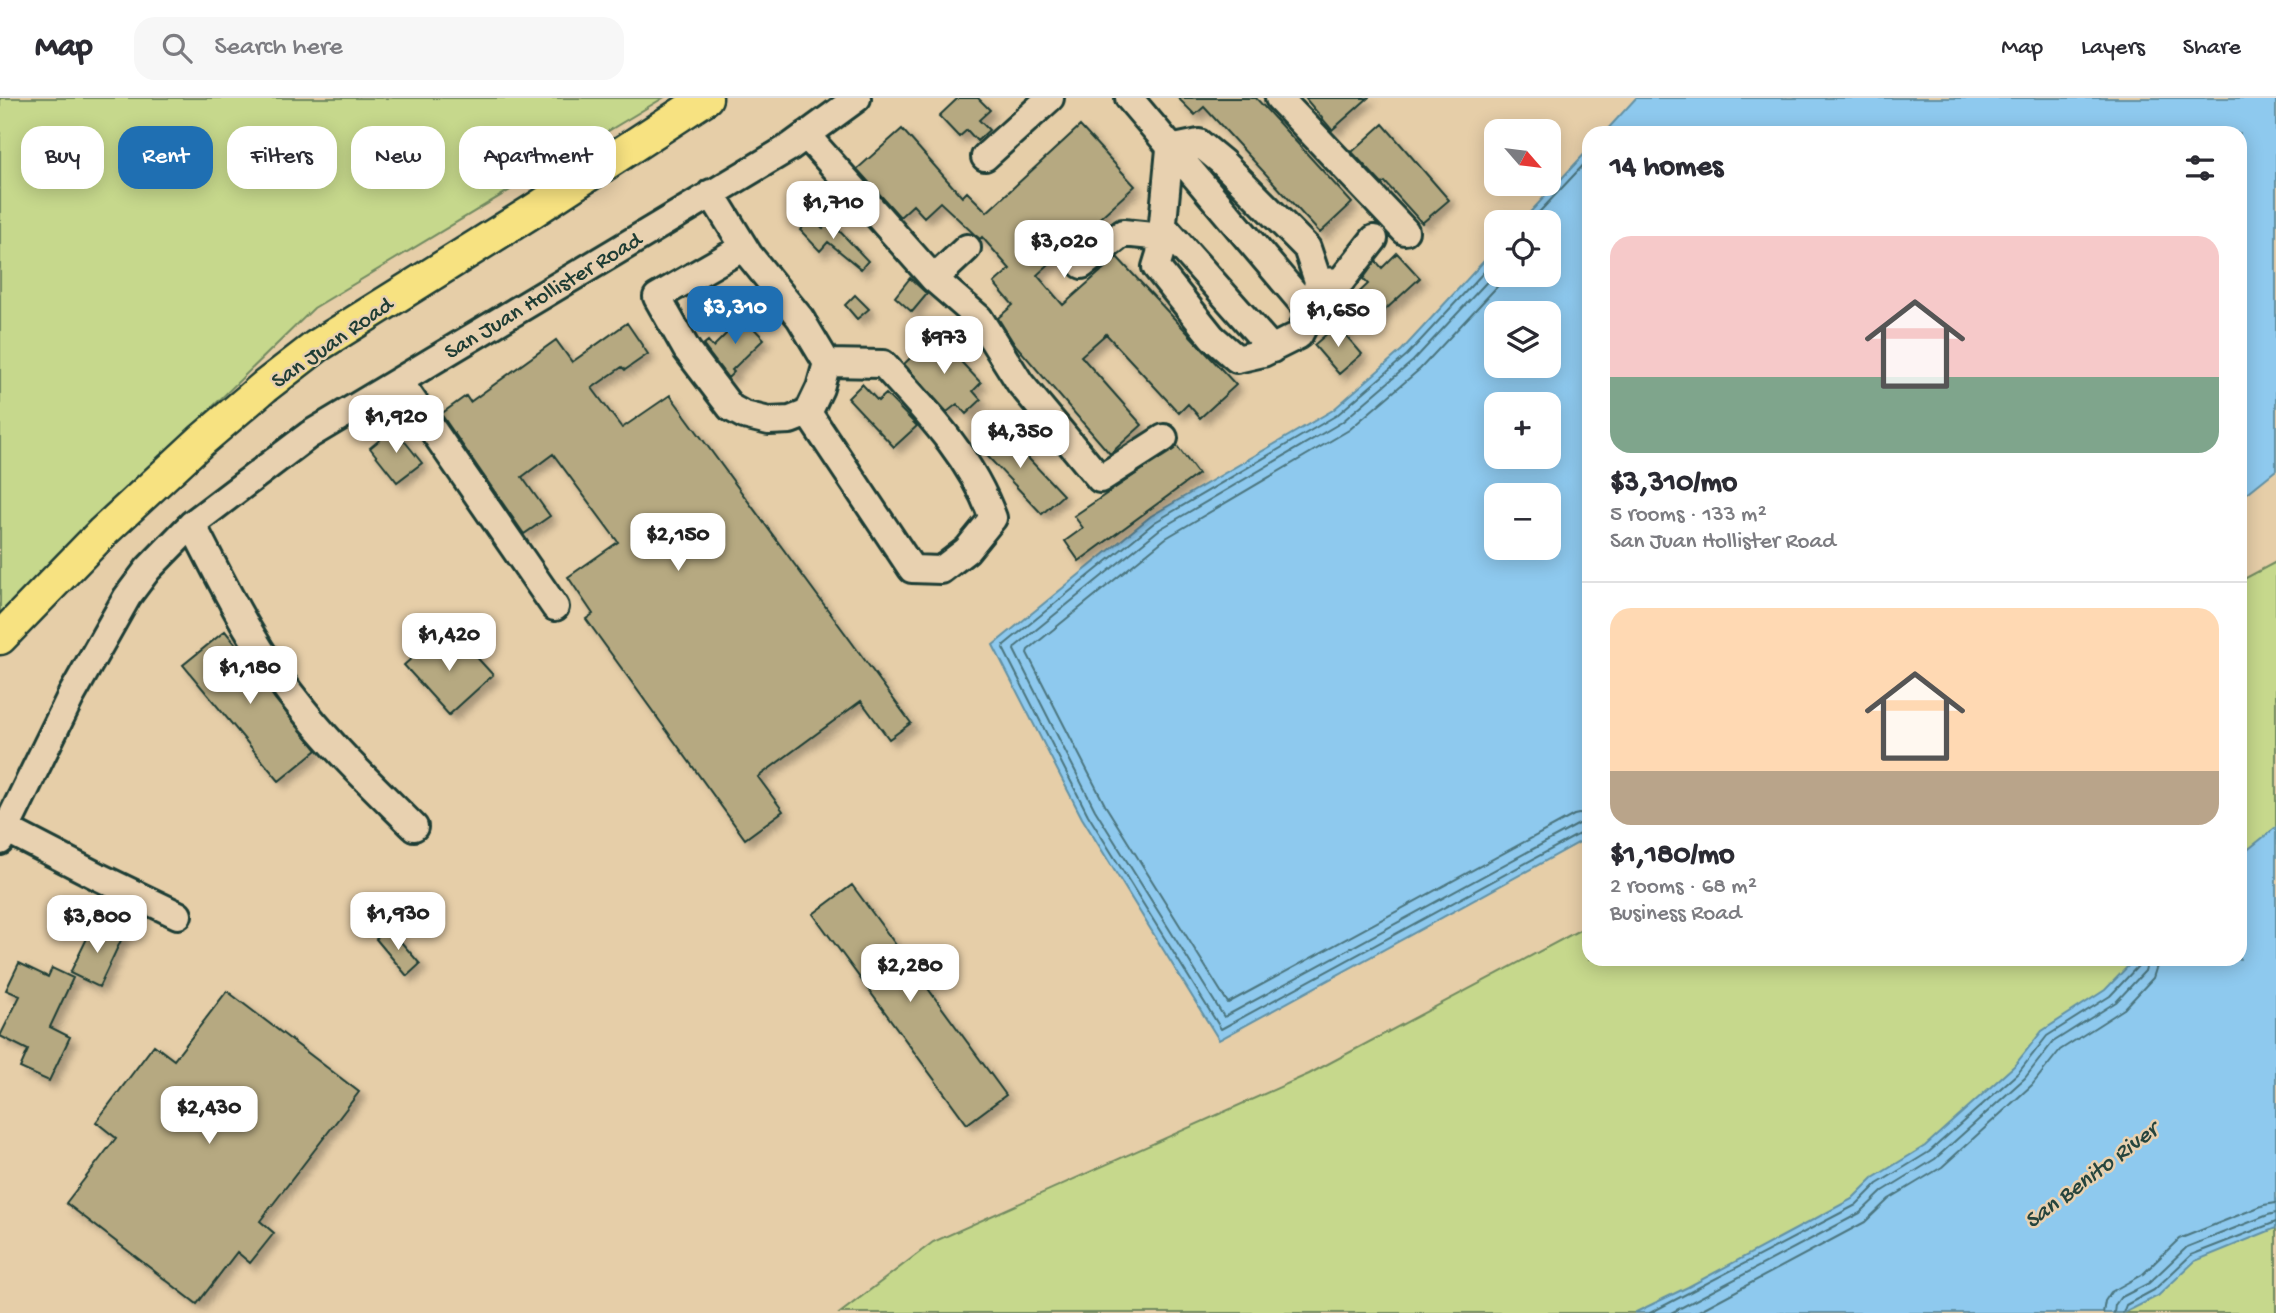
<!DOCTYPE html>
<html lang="en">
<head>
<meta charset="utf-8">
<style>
	:root { --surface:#fff; --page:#f7f7f7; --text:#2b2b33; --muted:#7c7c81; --line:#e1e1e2; --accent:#1f6fb2 }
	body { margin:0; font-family:"Gochi Hand",sans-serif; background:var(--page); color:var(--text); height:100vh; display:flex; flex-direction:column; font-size:26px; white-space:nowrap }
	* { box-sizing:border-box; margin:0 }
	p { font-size:23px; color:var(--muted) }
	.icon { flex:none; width:38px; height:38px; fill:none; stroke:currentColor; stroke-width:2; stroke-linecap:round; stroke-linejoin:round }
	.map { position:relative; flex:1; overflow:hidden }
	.sheet { position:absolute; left:1582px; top:28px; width:665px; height:840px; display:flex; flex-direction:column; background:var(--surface); border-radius:21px; box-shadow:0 4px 18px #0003 }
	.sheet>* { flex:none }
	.banner { position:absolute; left:21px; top:28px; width:665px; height:63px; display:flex; gap:14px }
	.needle { width:46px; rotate:118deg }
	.fabs { position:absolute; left:1484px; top:21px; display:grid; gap:14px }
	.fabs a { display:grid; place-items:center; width:77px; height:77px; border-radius:14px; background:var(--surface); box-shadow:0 4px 18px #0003; font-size:35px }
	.price { position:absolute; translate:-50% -60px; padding:0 16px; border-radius:14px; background:#fff; color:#222; font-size:23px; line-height:46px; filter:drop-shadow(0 2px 4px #0008) }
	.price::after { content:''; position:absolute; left:50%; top:42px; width:21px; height:16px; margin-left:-10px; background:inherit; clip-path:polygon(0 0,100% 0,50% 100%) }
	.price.selected { background:var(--accent); color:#fff }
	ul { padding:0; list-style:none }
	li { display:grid; align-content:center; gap:14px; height:371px; padding:0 28px }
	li+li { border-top:2px solid var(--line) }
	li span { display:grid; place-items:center; height:217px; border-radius:21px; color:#555 }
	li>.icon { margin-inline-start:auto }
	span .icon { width:126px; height:126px; fill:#fffc; stroke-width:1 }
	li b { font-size:30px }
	h2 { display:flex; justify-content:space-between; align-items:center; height:84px; padding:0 28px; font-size:30px }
	.pill { padding:0 24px; border-radius:21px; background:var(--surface); box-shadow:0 4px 18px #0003; font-size:24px; line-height:63px }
	.pill.selected { background:var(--accent); color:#fff }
	header { display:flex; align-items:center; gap:42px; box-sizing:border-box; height:98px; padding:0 35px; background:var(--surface); border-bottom:2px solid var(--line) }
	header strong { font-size:33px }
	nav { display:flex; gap:38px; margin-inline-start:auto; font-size:24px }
	.search { width:490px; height:63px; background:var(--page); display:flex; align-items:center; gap:18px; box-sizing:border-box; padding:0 24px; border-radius:21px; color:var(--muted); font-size:26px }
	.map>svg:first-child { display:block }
	.green { fill:#c6d88c; stroke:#728a60; stroke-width:2 }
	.water { fill:#8ec9ee; stroke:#6291a4; stroke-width:2; fill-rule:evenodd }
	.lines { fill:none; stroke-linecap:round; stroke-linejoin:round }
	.shore { stroke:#4b757e; stroke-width:2 }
	.building { fill:#b6a981; stroke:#1f3d34; stroke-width:2; filter:url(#shadow) }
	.minor-casing { stroke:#1f3d34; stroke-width:32 }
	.major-casing { stroke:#1f3d34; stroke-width:37 }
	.minor { stroke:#e8d1b0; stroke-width:26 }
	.major { stroke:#f7e281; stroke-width:32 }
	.labels { text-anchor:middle; stroke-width:5; stroke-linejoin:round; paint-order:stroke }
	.street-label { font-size:23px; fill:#1f3d34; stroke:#e8d1b0 }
	.water-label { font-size:24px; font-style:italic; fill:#25443d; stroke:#e8d1b0 }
</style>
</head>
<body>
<header>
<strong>Map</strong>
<div class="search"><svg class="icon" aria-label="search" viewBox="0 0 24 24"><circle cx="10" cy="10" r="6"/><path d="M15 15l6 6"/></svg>Search here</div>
<nav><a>Map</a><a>Layers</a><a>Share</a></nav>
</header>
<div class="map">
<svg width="2276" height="1215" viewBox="0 0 2276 1215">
	<defs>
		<filter id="shadow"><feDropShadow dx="6" dy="6" stdDeviation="3.5" flood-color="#0004"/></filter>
	</defs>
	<rect width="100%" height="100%" fill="#e6cea8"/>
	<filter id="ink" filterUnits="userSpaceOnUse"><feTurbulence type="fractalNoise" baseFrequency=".0143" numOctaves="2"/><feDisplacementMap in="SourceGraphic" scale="14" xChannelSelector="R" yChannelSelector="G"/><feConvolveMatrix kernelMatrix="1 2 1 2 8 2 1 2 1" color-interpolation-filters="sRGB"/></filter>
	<g filter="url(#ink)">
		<path class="green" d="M0,0H663L314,210L0,516Z
			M2276,464V1215H840L933,1144L1309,976L1589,827V861H2240V483Z"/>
		<path class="water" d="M1636,0H2276V372L2240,401V35H1604Z
			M1589,51V739L1219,942L1082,720L993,547L1151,418L1333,312L1402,252L1496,150V177H1549V124H1521ZM1496,215H1549V268H1496ZM1496,306H1549V359H1496ZM1496,397H1549V450H1496Z
			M2276,729V1130L2195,1163L2158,1198L2124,1215H1634L1688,1189L1852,1101L1873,1080L1925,1048L2014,968L2042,933L2105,892L2135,861H2240V758Z"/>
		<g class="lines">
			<path class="shore" d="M1530,124L1589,61
				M1496,161L1407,257L1337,317L1155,424L1004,547L1003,550L1088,717L1221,931L1583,734L1589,733
				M1496,174L1413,263L1342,324L1160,431L1015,549L1014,552L1095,712L1224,919L1579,726L1589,724
				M1508,177L1420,271L1349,332L1166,440L1028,552L1027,555L1105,707L1228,905L1574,717L1589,714
				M1650,1215L1856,1107L1877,1086L1929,1054L2019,974L2047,938L2110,898L2138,868L2139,861
				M1671,1215L1860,1115L1883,1093L1935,1061L2025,980L2053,944L2116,904L2145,873L2148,861
				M1695,1215L1865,1124L1889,1101L1942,1069L2032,987L2060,952L2124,911L2153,880L2159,861
				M2103,1215L2105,1203L2111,1194L2143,1176L2179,1141L2264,1107L2276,1105
				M2114,1215L2115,1207L2120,1200L2149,1185L2187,1149L2268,1117L2276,1115
				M2123,1215L2126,1207L2154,1192L2191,1157L2276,1124"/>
		</g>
		<path class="building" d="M958,0H978L990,12L979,22L989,32L977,43L967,32L959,39L939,18Z
			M1178,0H1256L1352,105L1320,135L1204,9L1195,17Z
			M1305,0H1368L1332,32Z
			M1383,26L1449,102L1422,125L1385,84L1382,86L1352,54Z
			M1080,28L1135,88L1037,177L1063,207L1117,159L1236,287L1200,320L1188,306L1179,315L1106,236L1081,258L1142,327L1110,356L1013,244L998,220L1013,207L994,185L1010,171L982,139L980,141L974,136L940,104L924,119L913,107L900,119L857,71L902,31L962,99L967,94L987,114Z
			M812,120L823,130L830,123L868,163L861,171L828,144L820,153L800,132Z
			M1397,155L1420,180L1372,224L1351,202L1368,186L1363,181L1376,163L1382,170Z
			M910,180L927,196L912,214L895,199Z
			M855,197L869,211L857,221L845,207Z
			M743,219L764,241L732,272L734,274L728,280L703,247L708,243L713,249Z
			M627,225L648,256L625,272L622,269L592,290L622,330L670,297L911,625L889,641L861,603L758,679L783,713L745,741L586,521L593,516L568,479L618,444L553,356L522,379L550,418L524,436L441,316L466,298L470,304L556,242L572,264Z
			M1337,227L1362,256L1339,276L1314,247Z
			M935,236L981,285L973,293L981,302L966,316L957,306L947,314L904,266Z
			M862,286L878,303L886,296L917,328L894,349L848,300Z
			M998,328L1063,397L1042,416L977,347Z
			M394,330L422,365L397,384L370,350Z
			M1177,348L1198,376L1079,463L1065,443L1083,430L1074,418Z
			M225,533L246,559L275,601L317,652L279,683L183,567Z
			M447,539L455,549L462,543L493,577L449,617L404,567L431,543L436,549Z
			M852,787L1006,997L967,1026L813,816Z
			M95,824L123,838L99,889L70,875Z
			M389,830L420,866L407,878L376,841Z
			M19,865L48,879L52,870L73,880L50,929L70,939L49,983L20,970L28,952L0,938L20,898L6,892Z
			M227,893L359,994L260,1123L274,1135L250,1165L237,1154L197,1206L66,1105L116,1040L96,1024L154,947L174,962Z"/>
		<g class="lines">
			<g class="minor-casing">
				<path id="minor" d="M1129,0L1311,215
					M1279,0L1405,133
					M806,37L934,181L967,150
					M1199,45L1222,64L1307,150L1318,183L1314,208L1299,237L1263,255L1237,261L1212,239L1156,169L1160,156L1170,51Z
					M985,59L1050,0
					M711,95C724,116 736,136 749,157L800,220L827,265L820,290L808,315L790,322L769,323L744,317L731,310L687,252L657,199L744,149
					M1163,128L1272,251
					M1082,167L1123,135L1162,139
					M934,181L979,220L1020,285L1100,381L1164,340
					M1318,184L1341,183L1374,141
					M399,283L555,509
					M808,315L912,471L941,472L967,452L993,420C971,359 926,313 883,266L827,265
					M192,426C225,491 257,556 304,613C337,654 376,691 414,729
					M6,731L97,778L178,817
					M0,743L71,598L127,499L148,471L192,426L309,337L790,49L857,0"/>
			</g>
			<g class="major-casing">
				<path id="major" d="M0,540L103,434L202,342L264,289L317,248L533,113L706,0"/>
			</g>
			<use href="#minor" class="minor"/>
			<use href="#major" class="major"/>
		</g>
	</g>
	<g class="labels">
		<g class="street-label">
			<text transform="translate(542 196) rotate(-31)" y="8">San Juan Hollister Road</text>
			<text transform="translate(331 243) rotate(-35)" y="8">San Juan Road</text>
		</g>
		<g class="water-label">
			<text transform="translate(2090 1076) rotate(-37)" y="8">San Benito River</text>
		</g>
	</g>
</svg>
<div class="fabs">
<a><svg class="needle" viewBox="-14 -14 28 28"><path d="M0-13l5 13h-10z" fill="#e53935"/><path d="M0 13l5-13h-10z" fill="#7c7c81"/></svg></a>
<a><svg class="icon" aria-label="locate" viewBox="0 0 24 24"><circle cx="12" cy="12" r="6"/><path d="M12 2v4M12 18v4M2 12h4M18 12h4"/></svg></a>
<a><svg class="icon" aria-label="layers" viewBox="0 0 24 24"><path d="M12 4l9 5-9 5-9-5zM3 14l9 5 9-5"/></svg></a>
<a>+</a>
<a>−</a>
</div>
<b class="price" style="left:833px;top:143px">$1,710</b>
<b class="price" style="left:1064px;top:182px">$3,020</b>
<b class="price selected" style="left:735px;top:248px">$3,310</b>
<b class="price" style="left:1338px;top:251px">$1,650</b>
<b class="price" style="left:944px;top:278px">$973</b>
<b class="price" style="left:396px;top:357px">$1,920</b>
<b class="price" style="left:1020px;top:372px">$4,350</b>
<b class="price" style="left:678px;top:475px">$2,150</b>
<b class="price" style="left:449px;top:575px">$1,420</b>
<b class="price" style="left:250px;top:608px">$1,180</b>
<b class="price" style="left:398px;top:854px">$1,930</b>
<b class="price" style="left:97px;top:857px">$3,800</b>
<b class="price" style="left:910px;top:906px">$2,280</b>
<b class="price" style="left:209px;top:1048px">$2,430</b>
<div class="banner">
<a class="pill">Buy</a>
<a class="pill selected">Rent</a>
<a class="pill">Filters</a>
<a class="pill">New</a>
<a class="pill">Apartment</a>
</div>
<section class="sheet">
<h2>14 homes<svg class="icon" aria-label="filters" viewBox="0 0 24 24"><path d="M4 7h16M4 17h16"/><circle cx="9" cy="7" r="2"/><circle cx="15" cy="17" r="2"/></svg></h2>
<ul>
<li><span style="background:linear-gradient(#f6c9c9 65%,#7fa58c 0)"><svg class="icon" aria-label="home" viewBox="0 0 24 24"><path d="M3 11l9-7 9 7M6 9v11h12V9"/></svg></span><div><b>$3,310/mo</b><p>5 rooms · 133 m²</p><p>San Juan Hollister Road</p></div></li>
<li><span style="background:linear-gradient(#ffd9b3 75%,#b9a48a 0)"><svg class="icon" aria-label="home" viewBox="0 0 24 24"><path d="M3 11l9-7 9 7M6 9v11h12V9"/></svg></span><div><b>$1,180/mo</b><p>2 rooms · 68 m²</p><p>Business Road</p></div></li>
</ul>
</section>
</div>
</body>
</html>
